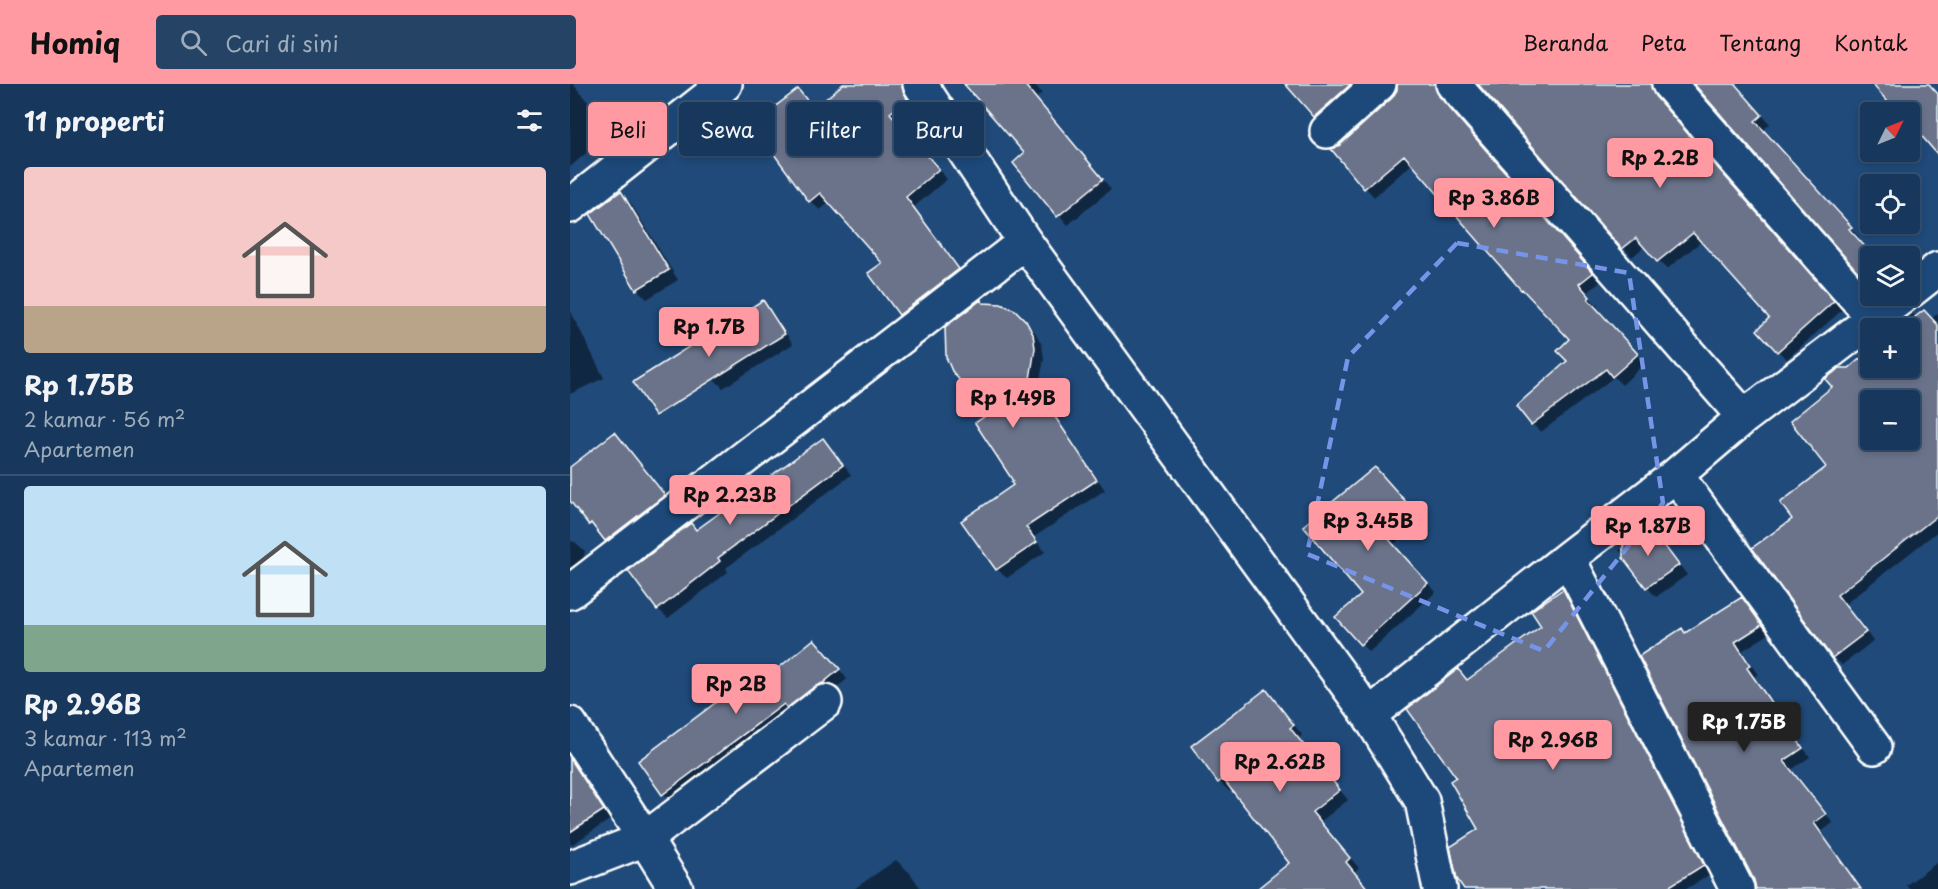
<!DOCTYPE html>
<html lang="id">
<head>
<meta charset="utf-8">
<style>
	:root { --surface:#17385c; --page:#244365; --text:#f1f3f6; --muted:#9eacbb; --line:#365272; --accent:#ff9aa2 }
	body { margin:0; font-family:"Playpen Sans",sans-serif; background:var(--page); color:var(--text); height:100vh; display:flex; flex-direction:column; font-size:22px; white-space:nowrap }
	* { box-sizing:border-box; margin:0 }
	p { font-size:20px; color:var(--muted) }
	.icon { flex:none; width:33px; height:33px; fill:none; stroke:currentColor; stroke-width:2; stroke-linecap:round; stroke-linejoin:round }
	.map { position:relative; flex:1; overflow:hidden }
	.panel { display:flex; flex-direction:column; background:var(--surface); width:570px }
	.panel>* { flex:none }
	.banner { position:absolute; left:18px; top:18px; width:570px; height:54px; display:flex; gap:12px }
	.needle { width:39px; rotate:47deg }
	.buttons { position:absolute; left:1290px; top:18px; display:grid; gap:12px }
	.buttons a { display:grid; place-items:center; width:60px; height:60px; border-radius:6px; background:var(--surface); box-shadow:0 3px 9px #0003,0 0 0 2px var(--line); font-size:30px }
	.price { position:absolute; translate:-50% -51px; padding:0 14px; border-radius:6px; background:var(--accent); color:#111; font-size:20px; line-height:39px; filter:drop-shadow(0 2px 3px #0008) }
	.price::after { content:''; position:absolute; left:50%; top:36px; width:18px; height:14px; margin-left:-9px; background:inherit; clip-path:polygon(0 0,100% 0,50% 100%) }
	.price.selected { background:#222; color:#fff }
	ul { padding:0; list-style:none }
	li { display:grid; align-content:center; gap:12px; height:318px; padding:0 24px }
	li+li { border-top:2px solid var(--line) }
	li span { display:grid; place-items:center; height:186px; border-radius:6px; color:#555 }
	li>.icon { margin-inline-start:auto }
	span .icon { width:108px; height:108px; fill:#fffc; stroke-width:1 }
	li b { font-size:26px }
	h2 { display:flex; justify-content:space-between; align-items:center; height:72px; padding:0 24px; font-size:26px }
	.pill { padding:0 21px; border-radius:6px; background:var(--surface); box-shadow:0 3px 9px #0003,0 0 0 2px var(--line); font-size:21px; line-height:54px }
	.pill.selected { background:var(--accent); color:#111 }
	header { display:flex; align-items:center; gap:36px; box-sizing:border-box; height:84px; padding:0 30px; background:var(--accent); color:#111 }
	header strong { font-size:28px }
	nav { display:flex; gap:33px; margin-inline-start:auto; font-size:21px }
	.search { width:420px; height:54px; background:var(--page); display:flex; align-items:center; gap:15px; box-sizing:border-box; padding:0 21px; border-radius:6px; color:var(--muted); font-size:22px }
	main { display:flex; flex:1; min-height:0 }
	.map>svg:first-child { display:block }
	.shadow { fill:#0007; fill-rule:evenodd }
	.building { fill:#6a738a; stroke:#fff; stroke-width:1.5; fill-rule:evenodd }
	.lines { fill:none; stroke-linecap:round; stroke-linejoin:round }
	.street-casing { stroke:#fff; stroke-width:38 }
	.street { stroke:#1f4a7a; stroke-width:33 }
	.marked { fill:none; stroke:#7795e8; stroke-width:4.5; stroke-dasharray:12 8; stroke-linejoin:round }
</style>
</head>
<body>
<header>
<strong>Homiq</strong>
<div class="search"><svg class="icon" aria-label="search" viewBox="0 0 24 24"><circle cx="10" cy="10" r="6"/><path d="M15 15l6 6"/></svg>Cari di sini</div>
<nav><a>Beranda</a><a>Peta</a><a>Tentang</a><a>Kontak</a></nav>
</header>
<main>
<section class="panel">
<h2>11 properti<svg class="icon" aria-label="filters" viewBox="0 0 24 24"><path d="M4 7h16M4 17h16"/><circle cx="9" cy="7" r="2"/><circle cx="15" cy="17" r="2"/></svg></h2>
<ul>
<li><span style="background:linear-gradient(#f6c9c9 75%,#b9a48a 0)"><svg class="icon" aria-label="home" viewBox="0 0 24 24"><path d="M3 11l9-7 9 7M6 9v11h12V9"/></svg></span><div><b>Rp 1.75B</b><p>2 kamar · 56 m²</p><p>Apartemen</p></div></li>
<li><span style="background:linear-gradient(#bfe0f5 75%,#7fa58c 0)"><svg class="icon" aria-label="home" viewBox="0 0 24 24"><path d="M3 11l9-7 9 7M6 9v11h12V9"/></svg></span><div><b>Rp 2.96B</b><p>3 kamar · 113 m²</p><p>Apartemen</p></div></li>
</ul>
</section>
<div class="map">
<svg width="1368" height="805" viewBox="0 0 1368 805">
	<rect width="100%" height="100%" fill="#1f4a7a"/>
	<filter id="ink" filterUnits="userSpaceOnUse"><feTurbulence type="fractalNoise" baseFrequency=".0167" numOctaves="2"/><feDisplacementMap in="SourceGraphic" scale="12" xChannelSelector="R" yChannelSelector="G"/><feConvolveMatrix kernelMatrix="1 2 1 2 8 2 1 2 1" color-interpolation-filters="sRGB"/></filter>
	<g filter="url(#ink)">
		<path class="shadow" d="M0,0H3L42,47L0,83Z
			M275,0H343L340,11L346,25L328,39L377,95L344,123L397,195L339,239L330,230L300,189L314,180L260,118L250,126L240,117L184,40L228,7L245,26Z
			M396,0H464L472,9L466,14L541,105L498,141L445,79L457,69Z
			M717,0H799L754,41Z
			M829,0H876L873,4V14L877,23L1030,198L1016,210L1028,222L1026,224L1075,279L1052,301L1044,293L971,348L962,340L999,277L1001,255L952,205L843,79L804,113L763,66L770,62L823,14L828,6Z
			M910,0H1092L1089,4V14L1093,23L1272,226L1217,275L1208,267L1201,234L1132,157L1097,185L1075,162L1062,173Z
			M1126,0H1165L1200,40L1192,47L1289,153L1287,155L1303,172H1300V199Z
			M1304,0H1358L1368,11V69L1352,50L1350,51L1340,40V28H1329Z
			M51,109L60,118L108,196L77,215L67,205Z
			M193,218L202,228L223,260L153,304L144,295Z
			M413,221L455,238L465,248L472,261L474,275L468,306L535,406L464,453L475,468L437,494L427,485L445,401L430,324L402,307L392,297Z
			M0,226L34,294L0,310Z
			M1368,229V447L1275,520L1303,557L1272,581L1263,573L1224,435L1258,383L1264,303L1261,299L1300,268V284H1340V244H1324L1343,230L1355,241ZM1300,316H1340V356H1300Z
			M45,350L104,421L46,466L0,415V385Z
			M253,356L262,365L281,391L156,484L158,488L98,534L88,525L60,488L127,447Z
			M814,393L851,436L823,461L866,508L799,568L791,560L793,511Z
			M1080,444L1089,454L1117,491L1086,513L1077,503L1049,466Z
			M0,457L5,458L15,467L8,495L0,502Z
			M992,507L1000,514L1141,790L1116,805H896L910,745L888,694L898,597L973,542Z
			M1171,515L1180,523L1199,550L1172,567L1188,590L1184,593L1240,673L1221,686L1263,739L1251,748L1292,805H1187L1116,550Z
			M253,565L277,595L262,608L102,718L94,710L70,677L191,601Z
			M696,607L706,617L732,651L729,654L778,716L750,738L789,784L784,788L798,805H689L721,779L662,705L659,707L650,698L623,663Z
			M0,672L41,735L1,761L0,760Z
			M326,776L340,789L351,805H284Z
			M1368,778V805H1339L1336,801Z"/>
		<path class="building" d="M273,0H331L337,15L320,29L369,85L336,113L389,185L329,231L298,189L312,179L250,109L239,118L182,40L228,5L244,25Z
			M394,0H454L533,95L487,133L443,79L454,69Z
			M715,0H781L744,33Z
			M827,0H865L869,12L1023,189L1009,200L1020,213L1018,215L1068,270L1042,293L1036,285L961,341L946,322L997,277L987,267L999,255L952,205L951,206L834,71L794,105L761,65L770,61L822,14L827,6Z
			M908,0H1081L1085,12L1264,217L1207,268L1187,246L1199,234L1123,149L1087,178L1066,154L1052,165Z
			M1124,0H1165L1192,31L1185,37L1282,143L1279,145L1300,168V202Z
			M1302,0H1359L1368,10V71L1342,41L1340,42V28H1327Z
			M51,107L99,186L66,206L20,130Z
			M193,216L215,250L85,332L63,298Z
			M411,216L413,219L431,220L445,226L456,237L463,250L465,264L460,295L527,396L456,443L467,458L426,486L391,437L443,401L441,398L443,397L405,339L430,322L391,298L382,287L376,273L375,243Z
			M1354,226L1368,241V431L1267,511L1296,548L1262,574L1182,464L1222,435L1210,419L1256,383L1220,337L1262,303L1255,295L1270,284H1279L1300,266V284H1340V244H1331ZM1300,316H1340V356H1300Z
			M45,348L95,411L35,457L21,439L19,441L0,417V383Z
			M253,354L273,381L148,474L150,477L87,526L58,487L121,439L126,446Z
			M805,383L844,427L816,452L858,499L790,561L765,533L791,511L733,442Z
			M1080,442L1109,481L1076,504L1053,474V461Z
			M993,505L1134,781L1095,805H894L887,795L880,763L908,745L880,697L886,693L837,625L888,585L897,596L971,542L961,527Z
			M1172,513L1192,541L1165,558L1180,581L1177,584L1233,664L1214,677L1256,730L1244,739L1291,805H1186L1184,796L1069,572L1112,544L1115,549Z
			M244,555L270,585L253,599L244,603L217,624L214,620L92,711L68,677L149,616L146,611L179,585L190,599Z
			M696,605L724,641L720,644L770,706L742,728L780,774L776,778L798,805H687L719,779L653,695L648,699L621,662Z
			M0,674L34,726L0,748Z"/>
		<g class="lines">
			<g class="street-casing">
				<path id="street" d="M350,0L455,158L799,631L852,717L870,805
					M883,0L1174,333
					M1099,0L1304,234
					M757,47L809,0
					M0,122L155,0
					M1340,207L1368,185
					M1106,391L1304,663
					M998,474L1167,805
					M0,508L455,158
					M799,631L998,474L1106,391L1174,333L1333,212
					M0,640L75,755L106,805
					M0,784L75,755L255,618"/>
			</g>
			<use href="#street" class="street"/>
		</g>
	</g>
	<path class="marked" d="M887,159L1059,189L1093,419L974,567L737,470L778,273Z"/>
</svg>
<div class="buttons">
<a><svg class="needle" viewBox="-14 -14 28 28"><path d="M0-13l5 13h-10z" fill="#e53935"/><path d="M0 13l5-13h-10z" fill="#9eacbb"/></svg></a>
<a><svg class="icon" aria-label="locate" viewBox="0 0 24 24"><circle cx="12" cy="12" r="6"/><path d="M12 2v4M12 18v4M2 12h4M18 12h4"/></svg></a>
<a><svg class="icon" aria-label="layers" viewBox="0 0 24 24"><path d="M12 4l9 5-9 5-9-5zM3 14l9 5 9-5"/></svg></a>
<a>+</a>
<a>−</a>
</div>
<b class="price" style="left:1090px;top:105px">Rp 2.2B</b>
<b class="price" style="left:924px;top:145px">Rp 3.86B</b>
<b class="price" style="left:139px;top:274px">Rp 1.7B</b>
<b class="price" style="left:443px;top:345px">Rp 1.49B</b>
<b class="price" style="left:160px;top:442px">Rp 2.23B</b>
<b class="price" style="left:798px;top:468px">Rp 3.45B</b>
<b class="price" style="left:1078px;top:473px">Rp 1.87B</b>
<b class="price" style="left:166px;top:631px">Rp 2B</b>
<b class="price selected" style="left:1174px;top:669px">Rp 1.75B</b>
<b class="price" style="left:983px;top:687px">Rp 2.96B</b>
<b class="price" style="left:710px;top:709px">Rp 2.62B</b>
<div class="banner">
<a class="pill selected">Beli</a>
<a class="pill">Sewa</a>
<a class="pill">Filter</a>
<a class="pill">Baru</a>
</div>
</div>
</main>
</body>
</html>
